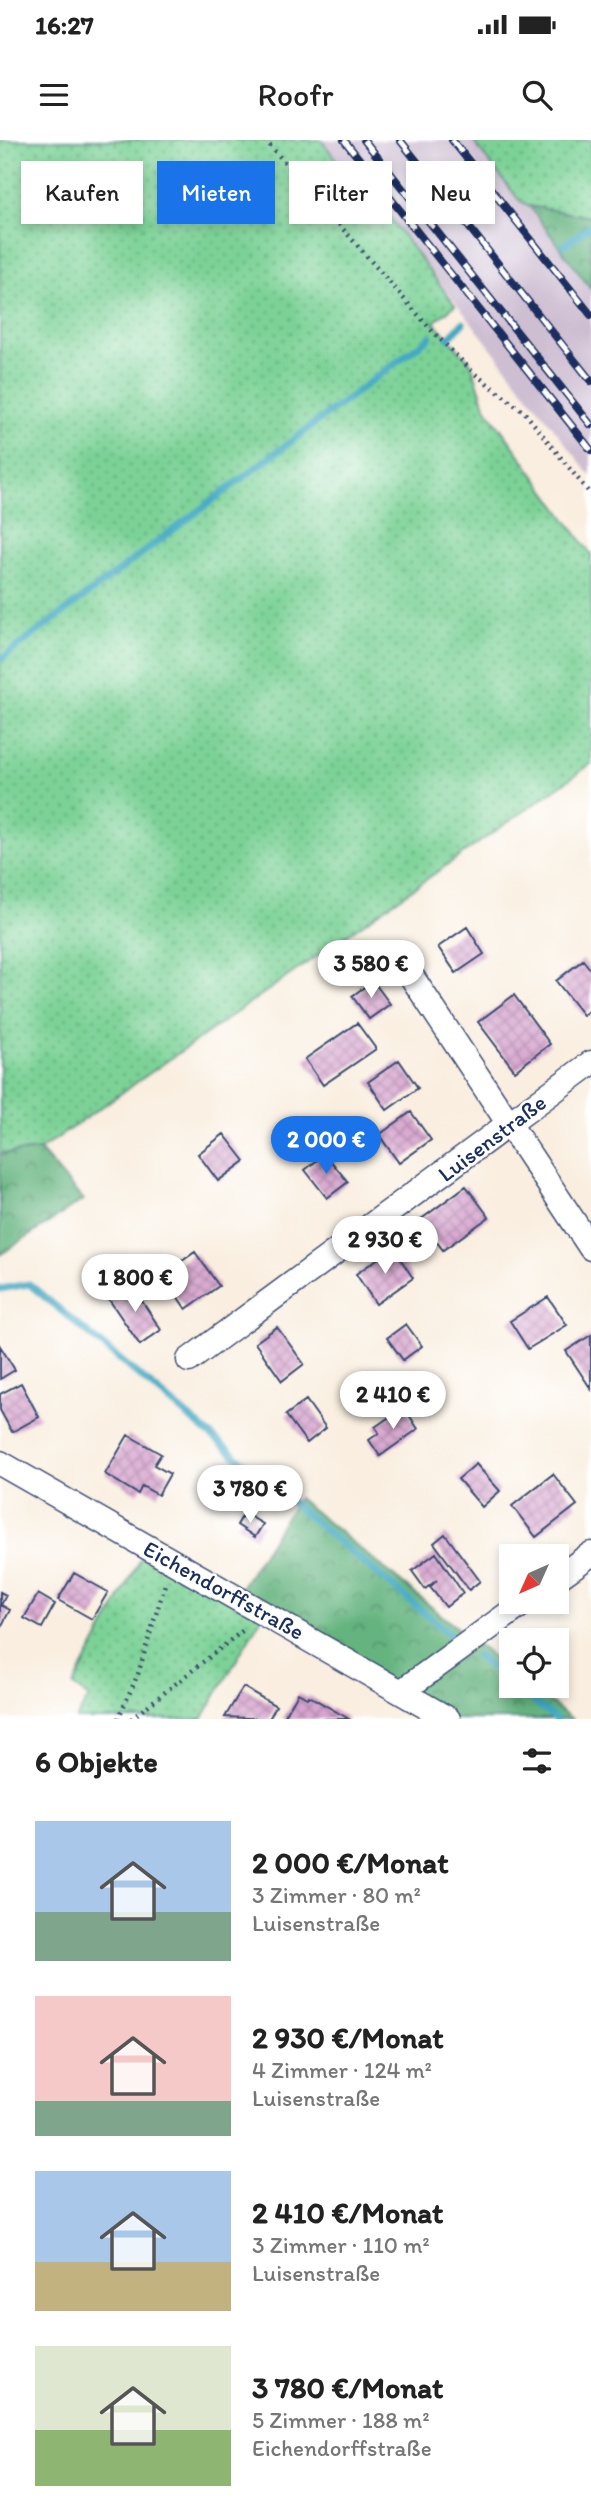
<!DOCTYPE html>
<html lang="de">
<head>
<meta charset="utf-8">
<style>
	:root { --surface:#fff; --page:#f6f6f6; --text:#222; --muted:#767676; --accent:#1a73e8 }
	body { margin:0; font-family:Itim,sans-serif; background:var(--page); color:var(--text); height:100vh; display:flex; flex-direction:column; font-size:26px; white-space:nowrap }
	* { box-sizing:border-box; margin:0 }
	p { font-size:23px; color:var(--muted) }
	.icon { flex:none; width:38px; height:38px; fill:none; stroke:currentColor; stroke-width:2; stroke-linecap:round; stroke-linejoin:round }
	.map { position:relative; height:1579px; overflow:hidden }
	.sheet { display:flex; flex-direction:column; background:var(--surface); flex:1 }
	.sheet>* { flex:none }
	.guide { position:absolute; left:21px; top:21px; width:550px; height:63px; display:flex; gap:14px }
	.needle { width:46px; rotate:225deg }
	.tools { position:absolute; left:499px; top:1404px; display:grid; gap:14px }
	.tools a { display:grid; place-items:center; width:70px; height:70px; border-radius:0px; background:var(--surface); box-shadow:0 4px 10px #0003; font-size:35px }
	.price { position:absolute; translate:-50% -60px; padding:0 16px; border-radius:24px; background:#fff; color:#222; font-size:23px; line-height:46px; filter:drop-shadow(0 2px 4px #0008) }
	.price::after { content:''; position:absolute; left:50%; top:42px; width:21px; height:16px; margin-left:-10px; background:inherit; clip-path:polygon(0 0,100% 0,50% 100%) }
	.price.active { background:var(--accent); color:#fff }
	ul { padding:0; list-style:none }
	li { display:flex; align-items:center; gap:21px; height:175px; padding:0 35px }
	li span { display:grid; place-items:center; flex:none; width:196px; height:140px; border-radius:0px; color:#555 }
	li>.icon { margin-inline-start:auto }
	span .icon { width:84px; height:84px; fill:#fffc; stroke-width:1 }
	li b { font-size:30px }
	h2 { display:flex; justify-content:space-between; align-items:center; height:84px; padding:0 35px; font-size:30px }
	.pill { padding:0 24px; border-radius:0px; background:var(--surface); box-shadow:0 4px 10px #0003; font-size:24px; line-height:63px }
	.pill.active { background:var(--accent); color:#fff }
	.status { display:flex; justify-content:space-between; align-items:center; height:49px; padding:0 35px; background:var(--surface); direction:ltr }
	.status svg { height:19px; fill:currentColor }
	header { display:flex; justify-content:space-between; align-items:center; height:91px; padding:0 35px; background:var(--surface); font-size:32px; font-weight:600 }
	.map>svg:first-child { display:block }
	.railway { fill:#cebed2 }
	.grass { fill:url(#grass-dots); stroke:#4c807a; stroke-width:2 }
	.forest { fill:url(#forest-crowns); stroke:#40726e; stroke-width:2 }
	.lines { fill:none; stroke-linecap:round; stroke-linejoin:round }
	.stream { stroke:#42a9c2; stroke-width:7 }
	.building { fill:url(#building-cross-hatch) }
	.minor-casing { stroke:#3c4c71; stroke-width:27 }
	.path { stroke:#3c4c71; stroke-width:4.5; stroke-dasharray:2 5; stroke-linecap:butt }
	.minor { stroke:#fff; stroke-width:24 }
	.rail-casing { stroke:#1b2f5e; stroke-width:8 }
	.rail { stroke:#fff; stroke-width:5; stroke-dasharray:16; stroke-linecap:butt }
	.labels { text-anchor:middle; stroke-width:5; stroke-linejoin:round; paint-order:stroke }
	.street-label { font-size:23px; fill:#1b2f5e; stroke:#fff }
</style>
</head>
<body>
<div class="status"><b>16:27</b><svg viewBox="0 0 49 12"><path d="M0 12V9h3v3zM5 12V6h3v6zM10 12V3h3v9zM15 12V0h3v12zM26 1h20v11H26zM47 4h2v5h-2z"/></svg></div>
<header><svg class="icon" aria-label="menu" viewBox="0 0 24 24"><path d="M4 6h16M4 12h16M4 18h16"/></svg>Roofr<svg class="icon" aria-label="search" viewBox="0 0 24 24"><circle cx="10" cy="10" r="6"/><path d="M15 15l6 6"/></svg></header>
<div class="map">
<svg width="591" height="1579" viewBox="0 0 591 1579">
	<defs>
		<pattern id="grass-dots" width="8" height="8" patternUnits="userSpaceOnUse" patternTransform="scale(1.75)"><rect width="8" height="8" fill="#7cd296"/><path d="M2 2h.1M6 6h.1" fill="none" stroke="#65ab7e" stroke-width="1.8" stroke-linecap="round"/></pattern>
		<pattern id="forest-crowns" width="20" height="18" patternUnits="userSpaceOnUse" patternTransform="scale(1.75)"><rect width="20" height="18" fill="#65b47f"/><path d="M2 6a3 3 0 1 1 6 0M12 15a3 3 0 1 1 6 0" fill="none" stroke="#52936b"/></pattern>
		<pattern id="building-cross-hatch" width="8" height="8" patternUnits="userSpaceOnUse" patternTransform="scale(1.75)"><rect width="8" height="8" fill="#d8a5cf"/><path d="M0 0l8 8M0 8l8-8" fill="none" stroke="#ae87ab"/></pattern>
	</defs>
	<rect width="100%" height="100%" fill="#fff"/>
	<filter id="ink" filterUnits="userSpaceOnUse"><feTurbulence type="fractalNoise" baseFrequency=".0143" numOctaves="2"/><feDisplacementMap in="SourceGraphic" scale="14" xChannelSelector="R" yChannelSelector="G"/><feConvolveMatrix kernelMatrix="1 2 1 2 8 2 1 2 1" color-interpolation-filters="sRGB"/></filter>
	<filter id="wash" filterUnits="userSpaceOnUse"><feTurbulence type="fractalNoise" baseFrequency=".00686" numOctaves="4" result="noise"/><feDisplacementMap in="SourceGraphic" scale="28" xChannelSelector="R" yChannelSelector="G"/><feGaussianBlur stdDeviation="1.57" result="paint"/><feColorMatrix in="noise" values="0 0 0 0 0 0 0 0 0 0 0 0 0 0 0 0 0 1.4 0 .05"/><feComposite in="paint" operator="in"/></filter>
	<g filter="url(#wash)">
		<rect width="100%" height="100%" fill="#f9eedf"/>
		<path class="railway" d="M321,0H471L561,106L591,149V336L390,78L385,81Z"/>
		<path class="grass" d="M0,0H321L384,81L390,78L455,165L434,182L471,223L486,268L591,414V624L40,1010L0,1014Z
			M472,0H591V77L529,66L519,60Z
			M147,1407L265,1472L202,1579H76L89,1557L73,1546Z"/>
		<path class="forest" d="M529,66L591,77V149Z
			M40,1010L83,1060L0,1115V1014Z
			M298,1358L511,1532V1545H528L572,1579H448L235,1457Z"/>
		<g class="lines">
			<path class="stream" d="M564,105L591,85
				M448,198L463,183
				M0,520L430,197
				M0,1149L29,1144L451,1495
				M477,1516L511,1543
				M513,1545L556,1579"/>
		</g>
		<g id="blocks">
			<path class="building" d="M467,787L484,814L456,833L438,807Z
				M583,820L591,830V869L583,875L556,841Z
				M373,841L390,864L369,879L352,856Z
				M514,855L550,904L515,931L478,882Z
				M357,883L376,909L323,945L305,919Z
				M399,920L418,948L387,970L368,942Z
				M411,972L431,1000L399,1023L379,995Z
				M224,994L245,1021L218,1041L198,1014Z
				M325,1014L348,1042L327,1058L305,1030Z
				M466,1046L489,1077L443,1110L420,1080Z
				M393,1108L413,1138L376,1164L356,1134Z
				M195,1112L219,1146L186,1169L162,1135Z
				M130,1143L161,1190L140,1205L108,1158Z
				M548,1157L567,1185L528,1209L510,1181Z
				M406,1184L422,1206L403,1220L387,1198Z
				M277,1187L304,1224L282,1241L255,1203Z
				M591,1195V1249L566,1211Z
				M0,1206L15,1230L0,1239Z
				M21,1243L39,1277L12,1292L0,1270V1254Z
				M306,1260L326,1288L307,1303L286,1275Z
				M404,1267L418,1289L380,1316L369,1300L379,1293L375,1287Z
				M128,1295L161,1314L154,1325L170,1334L158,1355L142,1346L138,1354L105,1334Z
				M476,1324L500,1351L482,1367L458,1339Z
				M553,1334L577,1365L536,1397L512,1366Z
				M244,1373L263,1384L255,1397L237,1385Z
				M445,1394L480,1441L469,1450L434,1403Z
				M436,1413L463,1453L446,1467L430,1447L437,1440L425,1449L412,1431Z
				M74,1433L108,1452L92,1479L58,1460Z
				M0,1452L6,1455L1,1465L10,1470L0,1489Z
				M38,1454L55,1464L42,1488L24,1478Z
				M243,1547L276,1566L269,1579L225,1577Z
				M298,1553L307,1558L309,1556L349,1579H283Z"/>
		</g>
	</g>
	<g filter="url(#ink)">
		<use href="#blocks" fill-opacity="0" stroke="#3c4c71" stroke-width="2"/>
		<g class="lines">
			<g class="minor-casing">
				<path id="minor" d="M406,828L591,1108
					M189,1220L591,923
					M0,1323L448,1579
					M556,1439L591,1414
					M401,1552L526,1461"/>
			</g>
			<path class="path" d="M265,0L433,192L474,233L525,273L591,355
				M118,1579L138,1534L166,1441
				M131,1579L246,1488"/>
			<use href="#minor" class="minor"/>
			<g class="rail-casing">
				<path id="rail" d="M344,0L591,310
					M364,0L591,285
					M400,0L591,241
					M452,0L591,175"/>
			</g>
			<use href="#rail" class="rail"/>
		</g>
	</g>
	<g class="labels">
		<g class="street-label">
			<text transform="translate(492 998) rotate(-37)" y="8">Luisenstraße</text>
			<text transform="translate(224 1450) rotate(29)" y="8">Eichendorffstraße</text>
		</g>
	</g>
</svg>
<div class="tools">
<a><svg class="needle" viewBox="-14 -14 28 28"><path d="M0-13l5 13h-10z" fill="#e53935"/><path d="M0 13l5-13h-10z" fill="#767676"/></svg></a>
<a><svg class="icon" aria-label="locate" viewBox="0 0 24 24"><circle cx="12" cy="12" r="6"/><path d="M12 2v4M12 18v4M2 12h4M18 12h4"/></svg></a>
</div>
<b class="price" style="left:371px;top:860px">3 580 €</b>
<b class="price active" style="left:326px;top:1036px">2 000 €</b>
<b class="price" style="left:385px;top:1136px">2 930 €</b>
<b class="price" style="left:135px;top:1174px">1 800 €</b>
<b class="price" style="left:393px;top:1291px">2 410 €</b>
<b class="price" style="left:250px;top:1385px">3 780 €</b>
<div class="guide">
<a class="pill">Kaufen</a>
<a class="pill active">Mieten</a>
<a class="pill">Filter</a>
<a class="pill">Neu</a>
</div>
</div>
<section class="sheet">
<h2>6 Objekte<svg class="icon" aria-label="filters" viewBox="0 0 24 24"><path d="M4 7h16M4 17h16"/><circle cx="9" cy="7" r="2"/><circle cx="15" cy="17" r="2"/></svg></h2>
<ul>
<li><span style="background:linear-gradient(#a9c7e8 65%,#7fa58c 0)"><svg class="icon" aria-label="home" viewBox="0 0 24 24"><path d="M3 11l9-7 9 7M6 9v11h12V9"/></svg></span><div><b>2 000 €/Monat</b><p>3 Zimmer · 80 m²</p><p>Luisenstraße</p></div></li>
<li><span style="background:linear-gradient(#f6c9c9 75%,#7fa58c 0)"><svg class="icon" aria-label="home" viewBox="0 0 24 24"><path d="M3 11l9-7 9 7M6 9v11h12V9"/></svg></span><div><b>2 930 €/Monat</b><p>4 Zimmer · 124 m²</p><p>Luisenstraße</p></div></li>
<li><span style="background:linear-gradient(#a9c7e8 65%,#c2b280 0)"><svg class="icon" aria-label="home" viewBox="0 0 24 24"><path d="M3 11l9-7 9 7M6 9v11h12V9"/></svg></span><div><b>2 410 €/Monat</b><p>3 Zimmer · 110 m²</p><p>Luisenstraße</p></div></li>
<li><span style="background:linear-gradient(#dfe7d0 60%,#8fb573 0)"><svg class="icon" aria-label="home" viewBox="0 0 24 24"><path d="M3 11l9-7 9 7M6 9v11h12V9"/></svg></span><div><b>3 780 €/Monat</b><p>5 Zimmer · 188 m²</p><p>Eichendorffstraße</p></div></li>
</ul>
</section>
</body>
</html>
